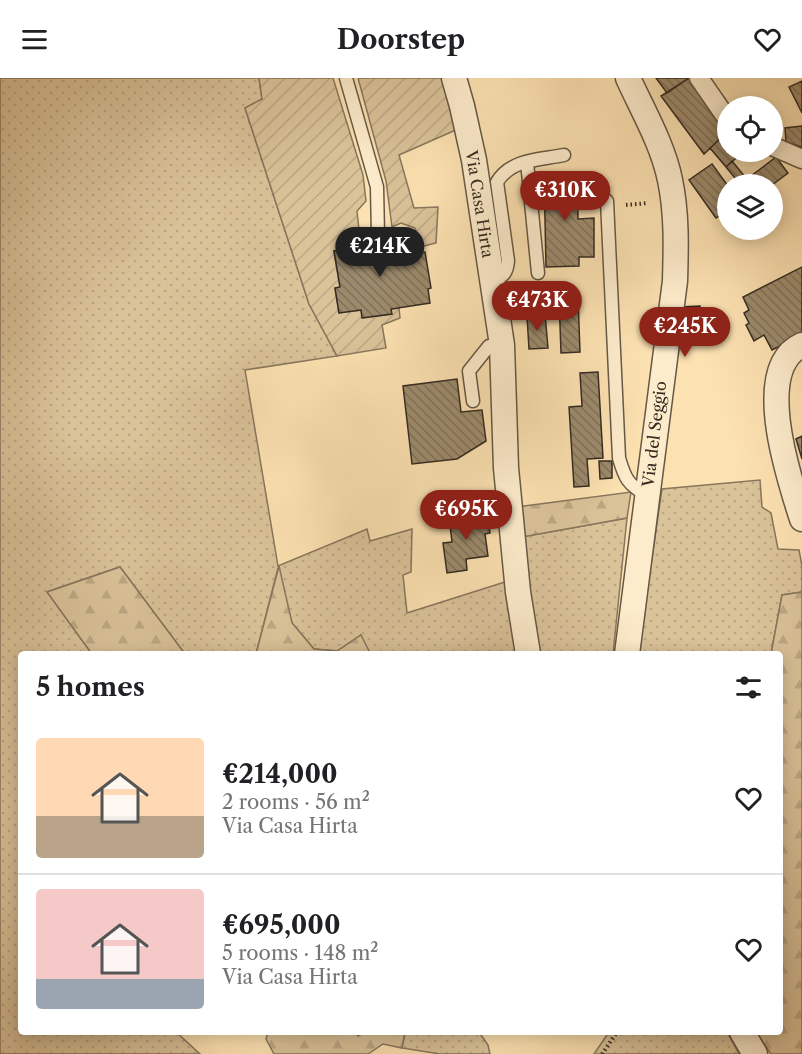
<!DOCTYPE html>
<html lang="en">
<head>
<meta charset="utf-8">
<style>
	:root { --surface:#fff; --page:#f6f6f6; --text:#202124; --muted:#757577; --line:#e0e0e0; --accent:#8f2418 }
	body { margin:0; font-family:"Libre Caslon Text",serif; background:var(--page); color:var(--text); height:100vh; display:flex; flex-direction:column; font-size:22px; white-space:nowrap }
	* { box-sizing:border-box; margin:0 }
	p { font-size:20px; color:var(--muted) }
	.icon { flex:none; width:33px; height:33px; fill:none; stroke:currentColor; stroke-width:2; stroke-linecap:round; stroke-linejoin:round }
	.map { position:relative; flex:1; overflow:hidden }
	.panel { position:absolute; left:18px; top:573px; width:765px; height:384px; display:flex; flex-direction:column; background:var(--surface); border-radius:6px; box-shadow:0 3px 15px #0003 }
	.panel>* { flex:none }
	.controls { position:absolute; left:717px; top:18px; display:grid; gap:12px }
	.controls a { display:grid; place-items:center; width:66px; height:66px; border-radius:50%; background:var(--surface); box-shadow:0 3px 15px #0003; font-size:30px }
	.price { position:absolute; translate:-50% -51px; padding:0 14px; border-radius:21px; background:var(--accent); color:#fff; font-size:20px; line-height:39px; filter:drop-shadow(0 2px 3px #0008) }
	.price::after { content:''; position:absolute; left:50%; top:36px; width:18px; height:14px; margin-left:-9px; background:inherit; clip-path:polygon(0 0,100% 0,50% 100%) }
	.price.selected { background:#222; color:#fff }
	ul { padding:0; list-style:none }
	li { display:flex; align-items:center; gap:18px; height:150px; padding:0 18px }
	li+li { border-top:2px solid var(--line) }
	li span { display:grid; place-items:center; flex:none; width:168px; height:120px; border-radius:6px; color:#555 }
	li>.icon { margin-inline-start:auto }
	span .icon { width:72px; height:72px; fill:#fffc; stroke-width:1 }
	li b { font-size:26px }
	h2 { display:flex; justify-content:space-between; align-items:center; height:72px; padding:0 18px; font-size:26px }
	header { display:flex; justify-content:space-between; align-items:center; height:78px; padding:0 18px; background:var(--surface); font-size:27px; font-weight:700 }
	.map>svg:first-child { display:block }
	.grass { fill:url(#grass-dots); stroke:#88765e; stroke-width:1.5 }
	.forest { fill:url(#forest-firs); stroke:#88765e; stroke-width:1.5 }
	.garden { fill:url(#garden-furrows); stroke:#88765e; stroke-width:1.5 }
	.building { fill:url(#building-back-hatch); stroke:#352b22; stroke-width:1.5 }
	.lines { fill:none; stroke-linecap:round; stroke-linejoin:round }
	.service-casing { stroke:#675846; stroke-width:15 }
	.pedestrian-casing { stroke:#675846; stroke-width:21 }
	.minor-casing { stroke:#675846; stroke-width:27 }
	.path { stroke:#352b22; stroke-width:4; stroke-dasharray:1.5 3; stroke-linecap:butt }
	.service { stroke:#fdeccc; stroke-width:12 }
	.pedestrian { stroke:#fdeccc; stroke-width:18 }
	.minor { stroke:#fdeccc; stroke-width:24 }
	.labels { text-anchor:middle; stroke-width:4.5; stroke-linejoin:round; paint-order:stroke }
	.street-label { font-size:16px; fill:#352b22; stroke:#fdeccc }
</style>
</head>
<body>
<header><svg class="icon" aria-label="menu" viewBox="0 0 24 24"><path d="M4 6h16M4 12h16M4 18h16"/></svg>Doorstep<svg class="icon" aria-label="heart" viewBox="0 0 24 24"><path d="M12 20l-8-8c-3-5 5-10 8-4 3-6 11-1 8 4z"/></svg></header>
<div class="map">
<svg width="802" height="976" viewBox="0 0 802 976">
	<defs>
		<pattern id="grass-dots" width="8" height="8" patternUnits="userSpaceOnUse" patternTransform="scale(1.5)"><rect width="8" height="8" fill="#dac299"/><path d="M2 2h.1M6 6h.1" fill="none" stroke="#bca784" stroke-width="1.8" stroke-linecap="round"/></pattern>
		<pattern id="forest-firs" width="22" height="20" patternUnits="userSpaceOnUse" patternTransform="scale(1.5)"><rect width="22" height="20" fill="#dac299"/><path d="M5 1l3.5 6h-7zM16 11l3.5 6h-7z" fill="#bca784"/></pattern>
		<pattern id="garden-furrows" width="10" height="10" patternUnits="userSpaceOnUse" patternTransform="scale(1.5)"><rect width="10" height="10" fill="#dac299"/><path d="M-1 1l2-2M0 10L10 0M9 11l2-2" fill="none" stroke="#bca784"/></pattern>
		<pattern id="building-back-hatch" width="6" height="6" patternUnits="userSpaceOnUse" patternTransform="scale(1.5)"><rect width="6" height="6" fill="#9c8a6c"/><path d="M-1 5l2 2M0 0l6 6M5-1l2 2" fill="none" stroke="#807158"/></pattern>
	</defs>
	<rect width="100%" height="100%" fill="#fce1b1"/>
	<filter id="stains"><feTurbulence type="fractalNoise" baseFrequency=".00333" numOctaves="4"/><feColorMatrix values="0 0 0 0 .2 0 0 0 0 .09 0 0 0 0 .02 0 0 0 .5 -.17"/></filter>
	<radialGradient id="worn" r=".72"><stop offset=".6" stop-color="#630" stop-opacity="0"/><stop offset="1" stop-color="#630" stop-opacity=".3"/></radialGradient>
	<path class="grass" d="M0,0H259L262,21L245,30L309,226L337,278L245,292L278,488L367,451L370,463L412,451L411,494L403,497L407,535L508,503L518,576H369L361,557L337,573L314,571L292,545L278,490L256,576H185L120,489L47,514L92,576H21V954H176L200,976H0Z
		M760,402L762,429L771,435L778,471L799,472L802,488V514L782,517L771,576H638L662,411Z
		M627,440L613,576H538L522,459Z
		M405,954H479L488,967L490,976H440L402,970Z
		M609,954H727L739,976H594Z"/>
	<path class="forest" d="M631,414L627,440L522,459L517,429Z
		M279,488L292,545L314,571L337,573L361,557L370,575L256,576Z
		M120,489L185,576H92L47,514Z
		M802,514V976H771L756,954H780V576H771L782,517Z
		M268,954H355L358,958L365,954H405L402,970L383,966L368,976H274L266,961Z"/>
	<path class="garden" d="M259,0H333L363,97L366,123L357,133L360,161L353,162L354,170L334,174L340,209L335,210L339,235L361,232L363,240L391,236V231L399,230L400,240L382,247L386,270L337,278L309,226L245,30L262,21Z
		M358,0H446L458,51L399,77L414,130L438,129L436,165L420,169L415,150L401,145L392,149L386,103Z"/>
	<path class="building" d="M656,0H689L667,15Z
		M689,0H692L728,53L704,76L661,18Z
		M802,3V35L789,9Z
		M802,48V69L786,64L785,50Z
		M728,54V74H743L726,89L710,70Z
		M776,79L788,95L772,107L752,106L747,101Z
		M732,83L747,101L740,106L726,89Z
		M712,86L728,108V132L716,140L689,102Z
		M544,94H577L578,141L594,140V179H579V188L546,189Z
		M390,157L394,179L425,174L431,210L428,211L430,225L391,231L392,236L362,240L361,232L339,235L335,210L340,209L334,173L354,170L353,162Z
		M802,189V257L772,272L764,257L754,263L746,247L749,245L744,235L749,232L743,219Z
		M578,218L580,274L561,275L559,219Z
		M700,228L698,249L680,246L681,229Z
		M545,236L548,270L529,271L527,238Z
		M598,294L603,380L587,381L589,408L574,409L569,329L582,328L580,295Z
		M457,301L461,334L482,332L486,363L457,381L412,386L403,308Z
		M802,358V381L796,361Z
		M599,383H612V400L600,401Z
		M487,434L490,455L485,456L488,478L466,481L467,492L447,495L443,465L452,464L449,439Z"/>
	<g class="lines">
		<g class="service-casing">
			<path id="service" d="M346,0L377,109L378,157
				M527,84L538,195
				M596,113L607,123L619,380C625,401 628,406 646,417
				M492,203C504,198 507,195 508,183L497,104C511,81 539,82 564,77
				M473,323L469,293L489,268L502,267"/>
		</g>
		<g class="pedestrian-casing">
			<path id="pedestrian" d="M699,0L728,42
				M772,68L802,81"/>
		</g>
		<g class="minor-casing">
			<path id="minor" d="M454,0L462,28L474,82L502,267L506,390L518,514L528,576
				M802,267C751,290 790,403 802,441
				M627,576L675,203C676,170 677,135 670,102C663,67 643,33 628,0
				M742,954L755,976"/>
		</g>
		<path class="path" d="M626,127L648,125
			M602,976L617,954"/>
		<use href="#service" class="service"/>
		<use href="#pedestrian" class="pedestrian"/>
		<use href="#minor" class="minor"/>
	</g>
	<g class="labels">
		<g class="street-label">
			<text transform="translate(480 126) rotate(81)" y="6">Via Casa Hirta</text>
			<text transform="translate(654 356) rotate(-83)" y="6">Via del Seggio</text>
		</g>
	</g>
	<rect width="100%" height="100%" filter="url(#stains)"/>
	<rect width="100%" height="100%" fill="url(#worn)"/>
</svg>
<div class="controls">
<a><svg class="icon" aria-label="locate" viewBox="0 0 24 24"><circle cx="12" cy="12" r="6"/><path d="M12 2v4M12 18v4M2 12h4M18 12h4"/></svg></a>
<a><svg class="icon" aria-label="layers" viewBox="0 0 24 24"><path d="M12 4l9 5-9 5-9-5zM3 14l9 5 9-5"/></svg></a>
</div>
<b class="price" style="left:565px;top:144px">€310K</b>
<b class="price selected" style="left:380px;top:200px">€214K</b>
<b class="price" style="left:537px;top:254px">€473K</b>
<b class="price" style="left:685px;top:280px">€245K</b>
<b class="price" style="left:466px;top:463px">€695K</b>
<section class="panel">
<h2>5 homes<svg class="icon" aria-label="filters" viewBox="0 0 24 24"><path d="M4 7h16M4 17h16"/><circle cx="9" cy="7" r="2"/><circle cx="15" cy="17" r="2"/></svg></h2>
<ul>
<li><span style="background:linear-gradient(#ffd9b3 65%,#b9a48a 0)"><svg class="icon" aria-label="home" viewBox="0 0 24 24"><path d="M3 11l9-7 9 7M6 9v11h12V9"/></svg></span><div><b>€214,000</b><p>2 rooms · 56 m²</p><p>Via Casa Hirta</p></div><svg class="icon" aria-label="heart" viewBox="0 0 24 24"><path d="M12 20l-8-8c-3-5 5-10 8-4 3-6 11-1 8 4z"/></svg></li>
<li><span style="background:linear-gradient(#f6c9c9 75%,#9aa5b1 0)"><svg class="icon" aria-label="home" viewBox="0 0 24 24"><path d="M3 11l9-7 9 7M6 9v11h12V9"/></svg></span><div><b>€695,000</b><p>5 rooms · 148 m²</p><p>Via Casa Hirta</p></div><svg class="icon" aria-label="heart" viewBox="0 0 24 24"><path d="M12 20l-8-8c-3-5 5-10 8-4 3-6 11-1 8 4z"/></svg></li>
</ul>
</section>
</div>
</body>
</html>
